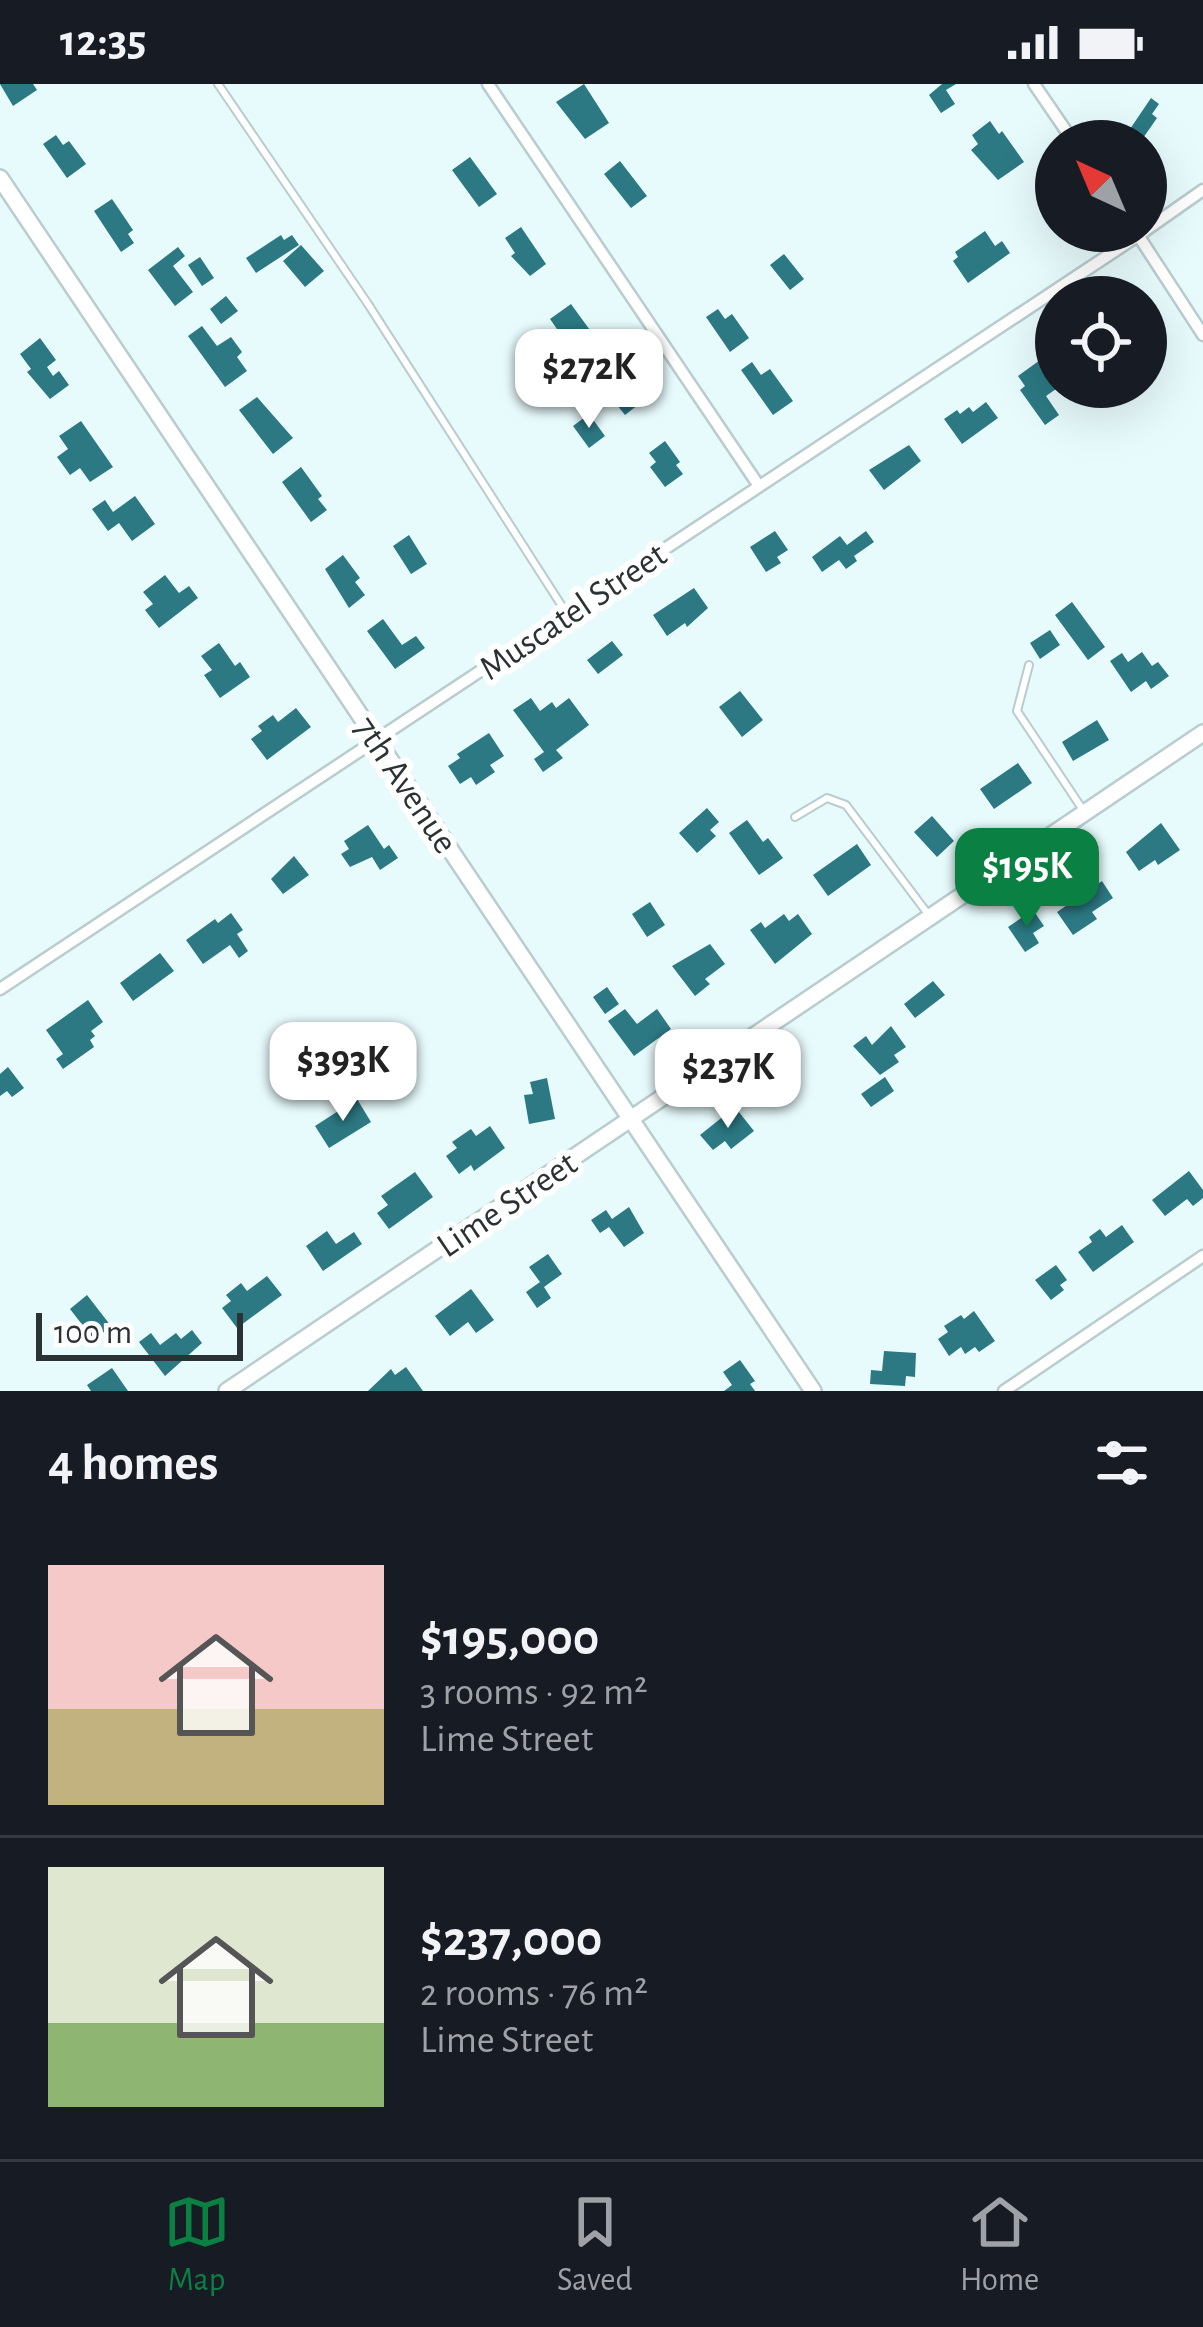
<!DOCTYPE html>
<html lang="en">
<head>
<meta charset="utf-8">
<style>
	:root { --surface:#171b24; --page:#20242c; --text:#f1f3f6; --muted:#9ea1a6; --line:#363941; --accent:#0b8043 }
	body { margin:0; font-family:"Alegreya Sans",sans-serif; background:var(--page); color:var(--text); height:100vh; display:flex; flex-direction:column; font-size:45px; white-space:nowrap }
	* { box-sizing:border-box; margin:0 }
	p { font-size:39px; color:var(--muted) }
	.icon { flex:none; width:66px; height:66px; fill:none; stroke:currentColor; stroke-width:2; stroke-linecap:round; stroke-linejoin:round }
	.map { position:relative; height:1307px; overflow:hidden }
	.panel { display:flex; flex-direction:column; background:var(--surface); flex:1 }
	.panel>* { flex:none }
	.needle { width:78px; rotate:316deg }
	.tools { position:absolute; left:1035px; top:36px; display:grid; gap:24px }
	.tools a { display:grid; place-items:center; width:132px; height:132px; border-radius:50%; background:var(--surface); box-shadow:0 12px 48px #0002; font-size:60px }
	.scale { position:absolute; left:36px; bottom:30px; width:207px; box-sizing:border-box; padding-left:12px; border:6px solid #2b3233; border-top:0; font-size:33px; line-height:42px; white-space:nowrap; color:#2b3233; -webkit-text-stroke:9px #fff; paint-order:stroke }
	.price { position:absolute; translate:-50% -102px; padding:0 27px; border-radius:24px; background:#fff; color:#222; font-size:39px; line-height:78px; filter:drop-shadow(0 3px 6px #0008) }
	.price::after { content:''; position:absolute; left:50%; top:72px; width:36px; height:27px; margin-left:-18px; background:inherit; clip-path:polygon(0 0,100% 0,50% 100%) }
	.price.active { background:var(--accent); color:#fff }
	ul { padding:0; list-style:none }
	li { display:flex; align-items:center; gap:36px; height:300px; padding:0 48px }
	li+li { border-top:3px solid var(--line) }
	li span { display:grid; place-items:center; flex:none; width:336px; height:240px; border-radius:0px; color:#555 }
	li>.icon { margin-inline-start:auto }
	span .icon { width:144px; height:144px; fill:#fffc; stroke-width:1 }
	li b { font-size:51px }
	h2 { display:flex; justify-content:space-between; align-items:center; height:144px; padding:0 48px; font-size:51px }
	.status { display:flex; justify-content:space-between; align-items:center; height:84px; padding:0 60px; background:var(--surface); direction:ltr }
	.status svg { height:33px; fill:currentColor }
	.tab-bar { display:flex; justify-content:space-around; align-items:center; height:168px; border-top:3px solid var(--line); background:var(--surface); font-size:33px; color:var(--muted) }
	.tab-bar a { display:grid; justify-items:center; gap:6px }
	.tab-bar .active { color:var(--accent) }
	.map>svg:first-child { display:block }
	.building { fill:#2c7983 }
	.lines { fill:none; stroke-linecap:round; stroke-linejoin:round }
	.lane-casing { stroke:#b9ccce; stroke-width:10 }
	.street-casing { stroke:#b9ccce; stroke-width:15 }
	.secondary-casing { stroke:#b9ccce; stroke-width:20 }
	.lane { stroke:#fff; stroke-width:6 }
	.street { stroke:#fff; stroke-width:10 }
	.secondary { stroke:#fff; stroke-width:15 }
	.labels { text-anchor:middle; stroke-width:12; stroke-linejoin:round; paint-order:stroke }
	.street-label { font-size:36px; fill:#2b3233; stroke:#fff }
</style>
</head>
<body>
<div class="status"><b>12:35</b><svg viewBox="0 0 49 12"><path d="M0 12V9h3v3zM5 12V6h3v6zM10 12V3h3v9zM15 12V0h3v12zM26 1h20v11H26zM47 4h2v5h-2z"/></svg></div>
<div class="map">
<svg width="1203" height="1307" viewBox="0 0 1203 1307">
	<rect width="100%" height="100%" fill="#e7fafc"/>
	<path class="building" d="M0,0H33L37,6L13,22Z
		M584,0L609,39L585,55L556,18Z
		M942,0H956L946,6L955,20L941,29L929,11Z
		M1151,14L1159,20L1152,30L1157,34L1141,57L1128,48Z
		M990,37L999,50L1002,47L1024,78L998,96L971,66L978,60L972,51Z
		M56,51L63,61L69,57L86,80L67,94L43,60Z
		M470,73L497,110L479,123L452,86Z
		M620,77L647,112L631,124L604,90Z
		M112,115L133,146L128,150L134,159L121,168L94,127Z
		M521,143L546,180L530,192L511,172L515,169L505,154Z
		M985,147L995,162L1002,157L1010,169L968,199L953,177L958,173L955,168Z
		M281,151L284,156L292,151L299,161L256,189L246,174Z
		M301,161L324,187L305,203L283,177Z
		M178,163L185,172L173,182L193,208L175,222L148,186Z
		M784,170L804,195L790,206L770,181Z
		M200,173L214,194L202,202L188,181Z
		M226,212L238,227L221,240L210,225Z
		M571,220L600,260L585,271L570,250L564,255L550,235Z
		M718,225L725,235L732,230L749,254L730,268L706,233Z
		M202,242L217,262L231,253L242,268L237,273L247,287L225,303L188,252Z
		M40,254L56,276L47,283L53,292L59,287L69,301L50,315L27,288L31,285L20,270Z
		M1047,271L1056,283V305L1046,312L1059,331L1045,341L1020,306L1025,302L1018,292Z
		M752,278L761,291L770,285L793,317L773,331L741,286Z
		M619,294L639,320L625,331L605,306Z
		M257,313L293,354L273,370L239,326Z
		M986,318L998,334L962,360L944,335L957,326L960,330L969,323L973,328Z
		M589,330L605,352L589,364L573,342Z
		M81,337L113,383L90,398L80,384L70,391L57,373L68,365L59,352Z
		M665,357L680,378L676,381L683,390L665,403L650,383L656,378L649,369Z
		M909,361L921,377L884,406L869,386Z
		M301,383L322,412L318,415L327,426L311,438L282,398Z
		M135,412L155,440L132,457L119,439L108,447L92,425L105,416L113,428Z
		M775,447L788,466L777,473L781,479L766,488L750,463Z
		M866,447L874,458L854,472L857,477L846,485L839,476L822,488L812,473L840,452L847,461Z
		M409,451L427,480L411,490L393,462Z
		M343,471L360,494L355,498L365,511L349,524L325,485Z
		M165,491L179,509L189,502L198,514L159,544L145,526L153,520L143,508Z
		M694,504L708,524L687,543L685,539L667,552L653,531Z
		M1072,518L1105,563L1088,576L1055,531Z
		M383,535L402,561L416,552L425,564L395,585L367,547Z
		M1050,546L1060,561L1040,575L1030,559Z
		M612,557L623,571L598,590L587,576Z
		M219,559L235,582L240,578L250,593L220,614L204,591L212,586L201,572Z
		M1142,568L1152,582L1158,578L1169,592L1151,605L1146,597L1131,608L1110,577L1122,569L1128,578Z
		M740,607L763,636L742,653L719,623Z
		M531,614L540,627L552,618L556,624L569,614L589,641L556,666L563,674L543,688L534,675L544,668L513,626Z
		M296,624L311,643L267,676L251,655L262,647L258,642L273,631L278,638Z
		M1097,636L1109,656L1073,677L1062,658Z
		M489,649L504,672L490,681L495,688L476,701L471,693L460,700L448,682L460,674L457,670Z
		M1018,679L1032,699L994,725L980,705Z
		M707,724L719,738L710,746L716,752L697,769L679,749Z
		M932,732L954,757L937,773L914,748Z
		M747,736L763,758L768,754L783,774L759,791L729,749Z
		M1161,739L1180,766L1158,781L1155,776L1139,787L1126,768Z
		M368,741L384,765L389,761L398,774L380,786L372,773L350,783L341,770L349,765L344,757Z
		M857,760L871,781L828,812L813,791Z
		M294,772L309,791L283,810L271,795Z
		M1102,797L1113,814L1092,828L1097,835L1073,851L1057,828Z
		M650,818L665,841L647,853L632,830Z
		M1033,826L1044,842L1033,849L1039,859L1025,868L1008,843Z
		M231,829L243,846L237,850L248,867L239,874L230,861L203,880L186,856L215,835L218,839Z
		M784,830L789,837L798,830L812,850L775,880L750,846L761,838L765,844Z
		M710,860L725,880L705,895L710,900L695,912L672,882Z
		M160,869L174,887L133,917L120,899Z
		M933,897L945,911L915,934L904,920Z
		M607,903L619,920L605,930L593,913Z
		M88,916L103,938L91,947L95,952L90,956L94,963L63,985L56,975L63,970L46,946Z
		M625,925L637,940L657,925L671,945L634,972L608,937Z
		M891,942L906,963L894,971L899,978L880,991L853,962L866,952L872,961Z
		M8,983L24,1004L12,1013L7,1007L0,1012V990Z
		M885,993L894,1007L871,1023L861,1010Z
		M547,994L555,1035L529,1040L524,1011L533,1010L530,998Z
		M357,1015L371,1038L329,1064L315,1042Z
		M735,1023L754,1047L731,1065L725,1057L713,1066L700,1051Z
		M490,1042L505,1064L474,1087L471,1081L459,1090L446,1072L457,1064L452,1058L471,1045L476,1052Z
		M1189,1087L1203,1106V1114L1193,1122L1187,1115L1165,1132L1152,1116Z
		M415,1088L433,1113L389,1145L377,1129L388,1121L381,1112Z
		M629,1123L644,1149L624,1163L609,1143L600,1149L591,1136L606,1126L612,1135Z
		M1122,1141L1134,1158L1093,1188L1078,1168L1092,1158L1089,1153L1100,1145L1106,1153Z
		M327,1147L336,1160L354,1148L362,1160L323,1187L306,1162Z
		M548,1170L562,1190L544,1203L551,1214L537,1224L526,1208L540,1198L529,1183Z
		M1056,1181L1067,1196L1060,1201L1064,1206L1051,1216L1035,1196Z
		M267,1192L282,1211L237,1244L222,1224L231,1217L226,1211L241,1199L247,1207Z
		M471,1205L494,1236L476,1249L468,1238L450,1252L435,1232Z
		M87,1211L111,1242L94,1256L70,1225Z
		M974,1227L995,1257L979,1268L975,1263L965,1270L961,1263L949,1272L938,1255L948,1248L944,1242L961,1231L964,1235Z
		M192,1246L202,1259L165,1292L139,1258L151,1249L160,1261L176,1249L181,1255Z
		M884,1267L916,1269L915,1293L906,1292L905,1302L870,1300L871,1286L882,1287Z
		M740,1276L755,1297L750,1300L755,1307H724L732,1301L723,1288Z
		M406,1283L423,1307H368L391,1285L395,1291Z
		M112,1284L128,1307H91L87,1301Z"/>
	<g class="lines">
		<g class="lane-casing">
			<path id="lane" d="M218,0L368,220L567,530
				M1029,581L1017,627L1083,726
				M795,733L827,714L846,721L928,830"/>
		</g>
		<g class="street-casing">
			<path id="street" d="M488,0L759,402
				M1034,0L1073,57
				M1146,146L1203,106
				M1136,148L1203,251
				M0,905L1145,147
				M1004,1307L1203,1172"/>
		</g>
		<g class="secondary-casing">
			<path id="secondary" d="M0,94L813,1307
				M227,1307L1203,649"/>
		</g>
		<use href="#lane" class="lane"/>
		<use href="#street" class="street"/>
		<use href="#secondary" class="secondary"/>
	</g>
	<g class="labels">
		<g class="street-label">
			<text transform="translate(572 526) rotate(-34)" y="13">Muscatel Street</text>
			<text transform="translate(407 700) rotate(56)" y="13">7th Avenue</text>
			<text transform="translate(506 1119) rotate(-34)" y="13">Lime Street</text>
		</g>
	</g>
</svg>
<div class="tools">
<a><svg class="needle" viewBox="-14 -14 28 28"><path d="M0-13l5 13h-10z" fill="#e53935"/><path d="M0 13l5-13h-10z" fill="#9ea1a6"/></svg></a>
<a><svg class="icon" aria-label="locate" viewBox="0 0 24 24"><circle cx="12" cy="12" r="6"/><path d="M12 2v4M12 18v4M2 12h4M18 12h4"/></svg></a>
</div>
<div class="scale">100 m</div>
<b class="price" style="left:589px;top:347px">$272K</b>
<b class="price active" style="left:1027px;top:846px">$195K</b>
<b class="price" style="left:343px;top:1040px">$393K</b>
<b class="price" style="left:728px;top:1047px">$237K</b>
</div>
<section class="panel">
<h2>4 homes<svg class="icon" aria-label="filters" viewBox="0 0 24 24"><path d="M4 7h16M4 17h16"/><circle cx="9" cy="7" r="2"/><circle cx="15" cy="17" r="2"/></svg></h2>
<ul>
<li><span style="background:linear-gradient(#f6c9c9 60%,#c2b280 0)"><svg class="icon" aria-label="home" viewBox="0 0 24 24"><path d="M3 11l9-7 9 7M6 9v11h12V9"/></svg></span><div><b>$195,000</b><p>3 rooms · 92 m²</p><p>Lime Street</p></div></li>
<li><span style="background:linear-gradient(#dfe7d0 65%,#8fb573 0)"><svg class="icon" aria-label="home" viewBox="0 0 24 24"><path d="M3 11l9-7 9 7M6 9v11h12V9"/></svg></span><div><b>$237,000</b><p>2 rooms · 76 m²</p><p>Lime Street</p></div></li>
</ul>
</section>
<nav class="tab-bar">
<a class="active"><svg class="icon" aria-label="map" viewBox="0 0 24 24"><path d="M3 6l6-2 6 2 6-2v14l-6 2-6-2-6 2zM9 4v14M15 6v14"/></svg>Map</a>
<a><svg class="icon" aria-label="saved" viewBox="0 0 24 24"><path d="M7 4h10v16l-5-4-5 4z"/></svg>Saved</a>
<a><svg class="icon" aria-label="home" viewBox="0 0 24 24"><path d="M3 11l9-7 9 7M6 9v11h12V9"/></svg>Home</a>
</nav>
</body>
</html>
